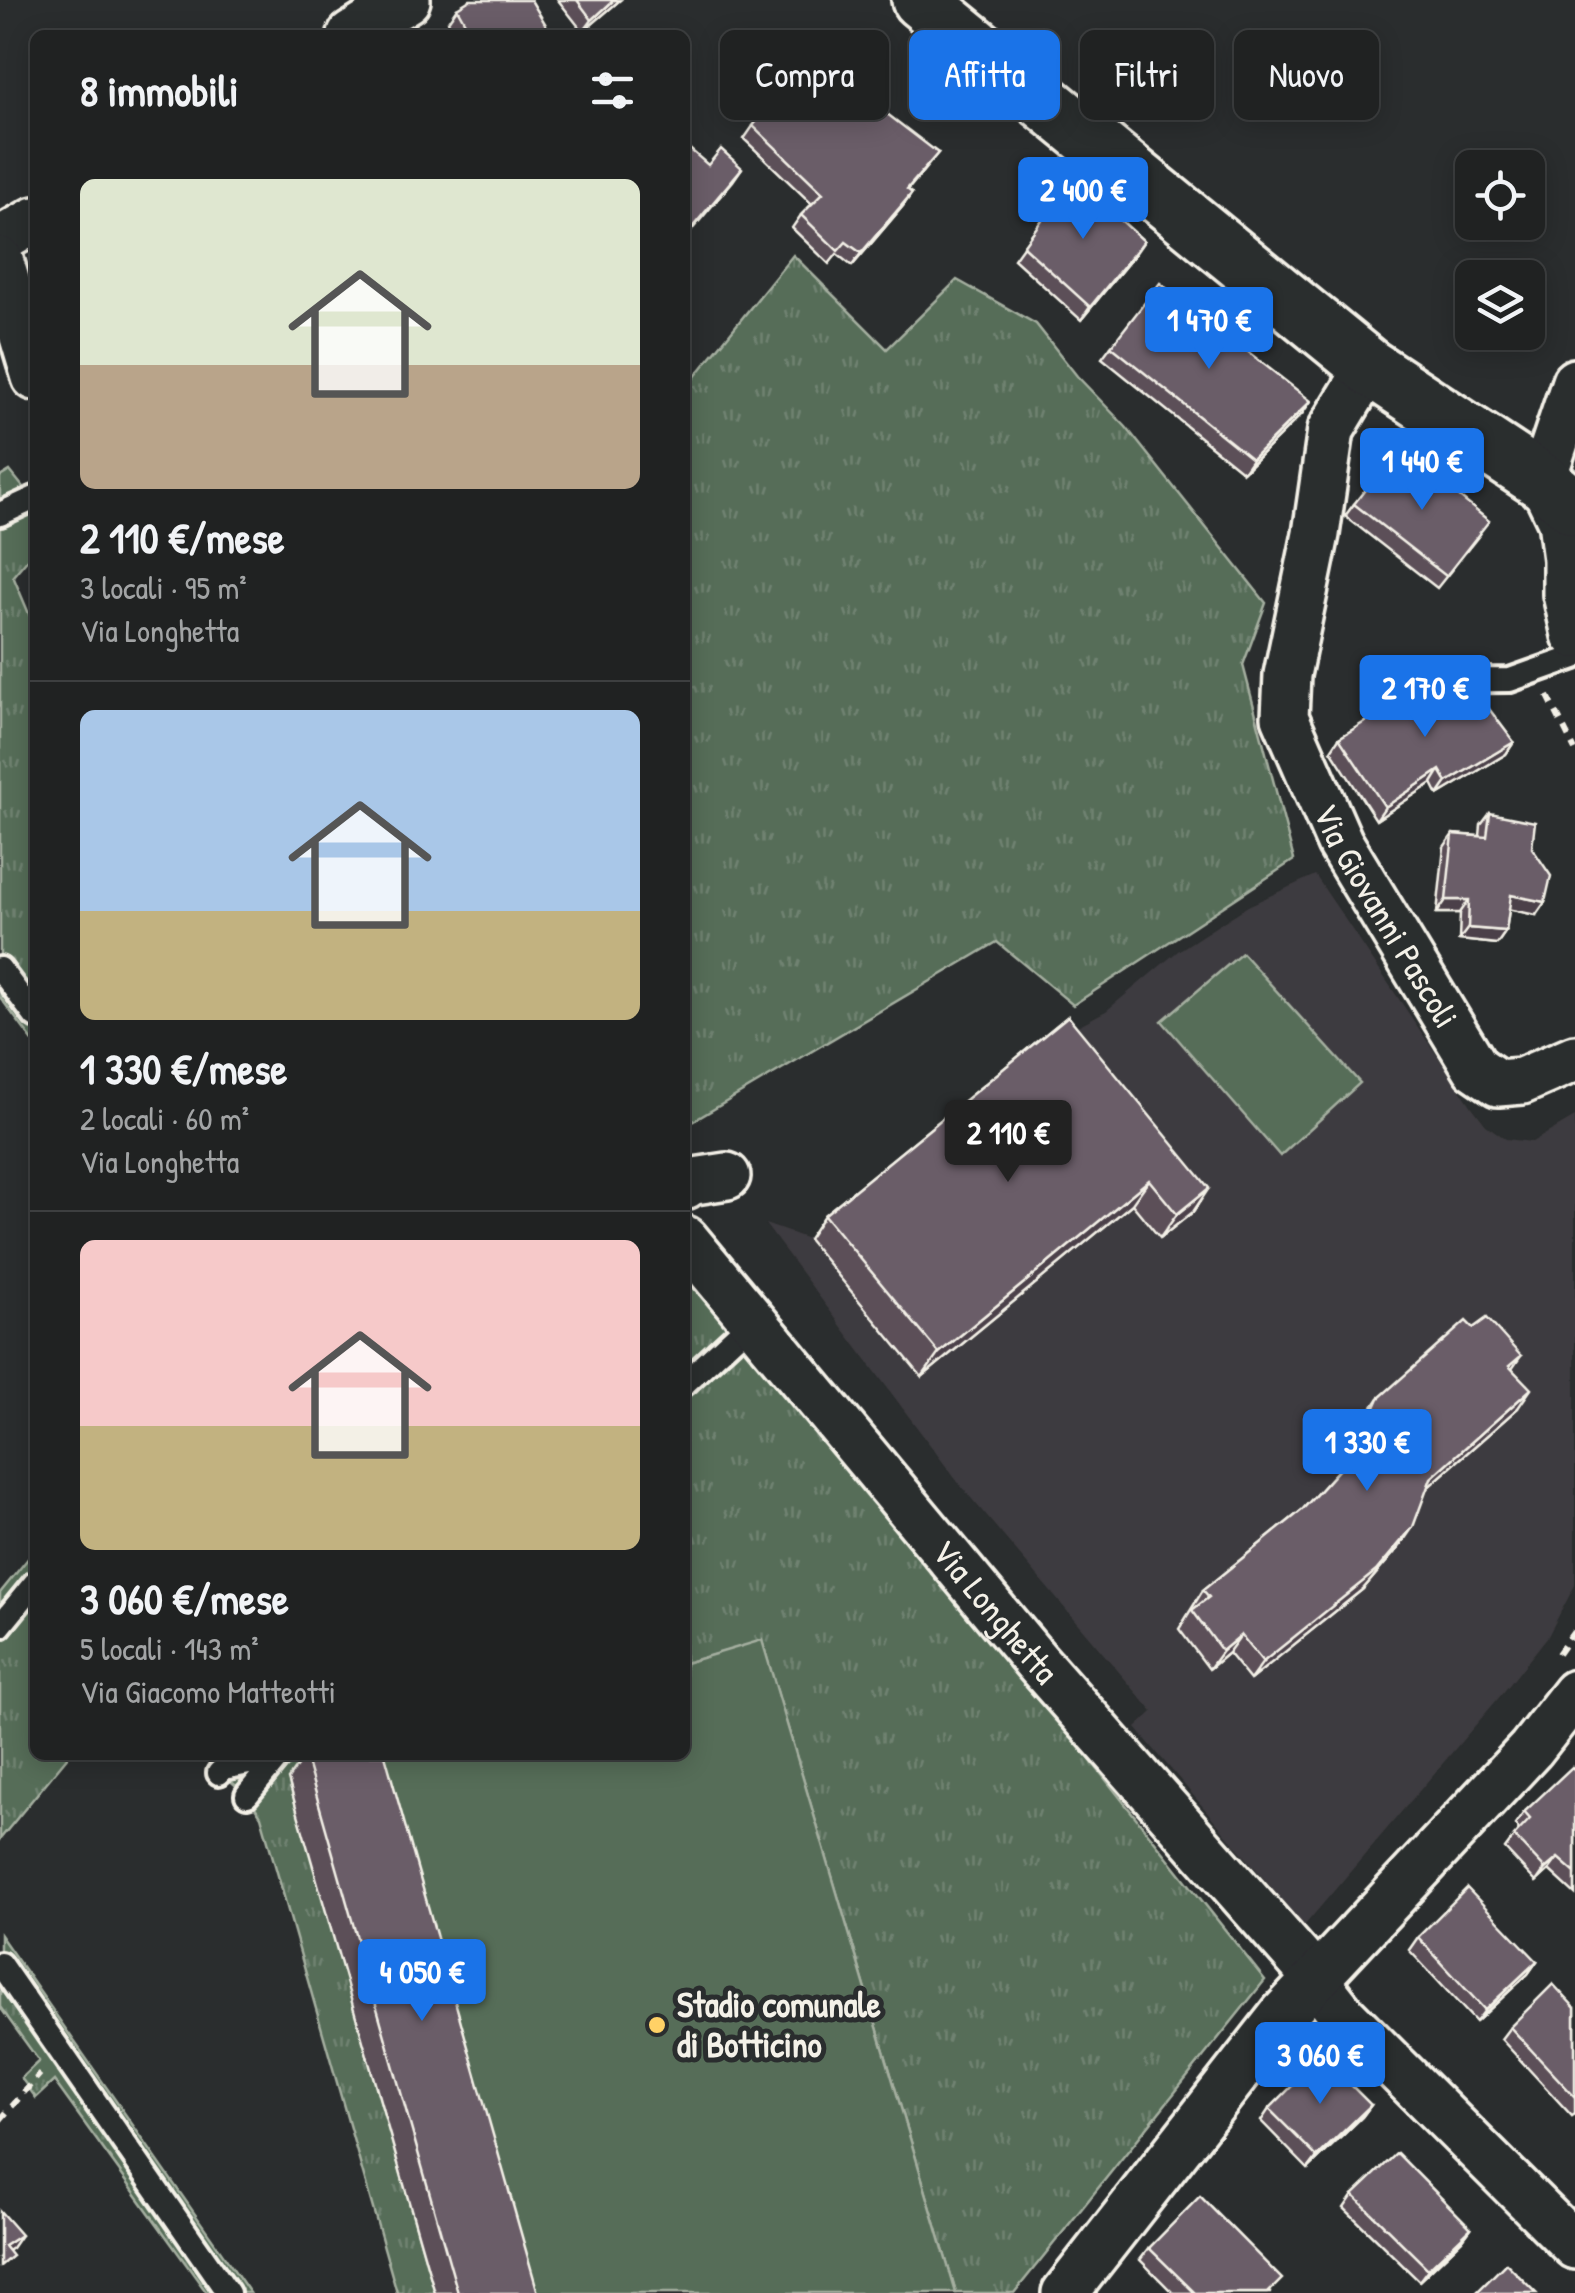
<!DOCTYPE html>
<html lang="it">
<head>
<meta charset="utf-8">
<style>
	:root { --surface:#202222; --page:#282a2a; --text:#f1f3f6; --muted:#a2a4a5; --line:#3d3f40; --accent:#1a73e8 }
	body { margin:0; font-family:"Patrick Hand",sans-serif; background:var(--page); color:var(--text); height:100vh; display:flex; flex-direction:column; font-size:38px; white-space:nowrap }
	* { box-sizing:border-box; margin:0 }
	p { font-size:32px; color:var(--muted) }
	.icon { flex:none; width:55px; height:55px; fill:none; stroke:currentColor; stroke-width:2; stroke-linecap:round; stroke-linejoin:round }
	.map { position:relative; flex:1; overflow:hidden }
	.details { position:absolute; left:30px; top:30px; width:660px; height:1730px; display:flex; flex-direction:column; background:var(--surface); border-radius:15px; box-shadow:0 5px 25px #0003,0 0 0 2px var(--line) }
	.details>* { flex:none }
	.top-card { position:absolute; left:720px; top:30px; width:705px; height:90px; display:flex; gap:20px }
	.fabs { position:absolute; left:1455px; top:150px; display:grid; gap:20px }
	.fabs a { display:grid; place-items:center; width:90px; height:90px; border-radius:15px; background:var(--surface); box-shadow:0 5px 25px #0003,0 0 0 2px var(--line); font-size:50px }
	.price { position:absolute; translate:-50% -85px; padding:0 22px; border-radius:10px; background:var(--accent); color:#fff; font-size:32px; line-height:65px; filter:drop-shadow(0 2px 5px #0008) }
	.price::after { content:''; position:absolute; left:50%; top:60px; width:30px; height:22px; margin-left:-15px; background:inherit; clip-path:polygon(0 0,100% 0,50% 100%) }
	.price.current { background:#222; color:#fff }
	ul { padding:0; list-style:none }
	li { display:grid; align-content:center; gap:20px; height:530px; padding:0 50px }
	li+li { border-top:2px solid var(--line) }
	li span { display:grid; place-items:center; height:310px; border-radius:15px; color:#555 }
	li>.icon { margin-inline-start:auto }
	span .icon { width:180px; height:180px; fill:#fffc; stroke-width:1 }
	li b { font-size:42px }
	h2 { display:flex; justify-content:space-between; align-items:center; height:120px; padding:0 50px; font-size:42px }
	.pill { padding:0 35px; border-radius:15px; background:var(--surface); box-shadow:0 5px 25px #0003,0 0 0 2px var(--line); font-size:35px; line-height:90px }
	.pill.current { background:var(--accent); color:#fff }
	.map>svg:first-child { display:block }
	.built { fill:#3e3b3f }
	.grass { fill:url(#grass-tufts); stroke:#a5afa0; stroke-width:2.5 }
	.garden { fill:#566d59; stroke:#a5afa0; stroke-width:2.5 }
	.lines { fill:none; stroke-linecap:round; stroke-linejoin:round }
	.lane-casing { stroke:#f4f1e8; stroke-width:30 }
	.street-casing { stroke:#f4f1e8; stroke-width:52 }
	.secondary-casing { stroke:#f4f1e8; stroke-width:62 }
	.path { stroke:#f4f1e8; stroke-width:6; stroke-dasharray:10 8; stroke-linecap:butt }
	.lane { stroke:#2a2d2e; stroke-width:22 }
	.street { stroke:#2a2d2e; stroke-width:45 }
	.secondary { stroke:#2a2d2e; stroke-width:55 }
	.wall { fill:#5c5059; stroke:#f4f1e8; stroke-width:2.5 }
	.shaded-wall { fill:#4b4149; stroke:#f4f1e8; stroke-width:2.5 }
	.building { fill:#6b5d68; stroke:#f4f1e8; stroke-width:2.5 }
	.poi-dot { fill:#ffd166; stroke:#2a2d2e; stroke-width:4 }
	.labels { text-anchor:middle; stroke-width:10; stroke-linejoin:round; paint-order:stroke }
	.street-label { font-size:35px; fill:#f4f1e8; stroke:#2a2d2e }
	.poi-label { font-size:35px; font-weight:bold; fill:#f4f1e8; stroke:#2a2d2e; text-anchor:start }
</style>
</head>
<body>
<div class="map">
<svg width="1575" height="2293" viewBox="0 0 1575 2293">
	<defs>
		<pattern id="grass-tufts" width="24" height="20" patternUnits="userSpaceOnUse" patternTransform="scale(2.5)"><rect width="24" height="20" fill="#566d59"/><path d="M3 7l-1-3M5 7V3M7 7l1-3M15 17l-1-3M17 17v-4M19 17l1-3" fill="none" stroke="#6f8271"/></pattern>
	</defs>
	<rect width="100%" height="100%" fill="#2a2d2e"/>
	<filter id="ink" filterUnits="userSpaceOnUse"><feTurbulence type="fractalNoise" baseFrequency=".01" numOctaves="2"/><feDisplacementMap in="SourceGraphic" scale="20" xChannelSelector="R" yChannelSelector="G"/><feConvolveMatrix kernelMatrix="1 2 1 2 8 2 1 2 1" color-interpolation-filters="sRGB"/></filter>
	<g filter="url(#ink)">
		<path class="built" d="M1315,875L1472,1107L1486,1125L1506,1139L1532,1142L1575,1117V1585L1548,1636L1502,1694L1304,1926L1136,1728L1153,1712L960,1485L765,1224L808,1239L1051,1040L1106,1011L1178,951L1248,906Z"/>
		<path class="grass" d="M793,255L887,349L957,280L1036,324L1077,376L1126,427L1266,603L1243,665L1294,860L1073,1005L997,942L685,1126V389Z
			M10,471L35,502V550L13,576L35,628V1044L0,997V477Z
			M685,1250L1265,1980L1014,2293H956L762,1641L685,1663Z
			M35,1550V1755H69L0,1839V1593Z
			M200,1755H371L289,1779L435,2293H397L261,1816L247,1795Z
			M0,1935L250,2293H207L54,2081L36,2098L21,2078L39,2061L0,2007Z"/>
		<path class="garden" d="M1242,953L1360,1083L1280,1156L1162,1021Z
			M762,1640L956,2293H514L371,1755H685V1663Z"/>
		<g class="lines">
			<g class="lane-casing">
				<path id="lane" d="M0,514L35,498
					M1415,681L1510,680L1575,657
					M0,969L35,1016
					M685,1383L753,1320
					M0,1626L35,1583
					M219,1773L224,1768L278,1757
					M247,1795L280,1755
					M0,1964L228,2293"/>
			</g>
			<g class="street-casing">
				<g id="street">
					<path d="M351,35L407,0"/>
					<path d="M0,240L35,220"/>
					<path d="M0,260L35,377"/>
					<path id="s1" d="M1369,367L1331,430L1316,534L1287,675L1285,717L1340,843L1476,1068L1498,1083L1522,1081L1575,1058"/>
					<path d="M1575,382L1542,481L1561,521L1566,559V594L1575,635"/>
					<path d="M685,1186L688,1182L727,1176"/>
					<path id="s2" d="M685,1239L1036,1661L1300,1960L1342,2014L1575,2246"/>
					<path d="M1065,2293L1284,2013L1531,1749L1575,1693"/>
				</g>
			</g>
			<g class="secondary-casing">
				<path id="secondary" d="M920,0L1369,367L1542,481L1575,507"/>
			</g>
			<path class="path" d="M1548,696L1575,750
				M1558,1654L1575,1630
				M0,2120L40,2074"/>
			<use href="#lane" class="lane"/>
			<use href="#street" class="street"/>
			<use href="#secondary" class="secondary"/>
		</g>
		<path class="wall" d="M558,0H620L583,32Z
			M457,8L552,35H456L448,21Z
			M753,126L938,153L908,190L912,193L903,206L852,266L837,254L829,264L792,228L801,215L812,204L744,139Z
			M1073,177L1135,254L1081,320L1014,259Z
			M1111,346L1302,414L1243,472L1102,358Z
			M1354,504L1480,534L1437,588L1345,516Z
			M1411,703L1514,742L1506,754L1438,795L1432,783L1376,820L1331,750L1339,738Z
			M1490,813L1532,848L1536,915L1509,909L1506,931L1497,944L1459,940L1460,913H1437L1444,847L1453,834L1480,836L1481,825Z
			M1068,1016L1193,1212L1160,1238L1132,1204L922,1377L808,1239L824,1215Z
			M1473,1328L1521,1356L1512,1369L1518,1408L1427,1488L1400,1546L1363,1589L1250,1680L1228,1653L1209,1669L1179,1629L1203,1590L1302,1510L1337,1471L1354,1444L1366,1417L1379,1398Z
			M305,1755L538,2293H435L288,1779Z
			M1575,1770V1894L1549,1870L1536,1882L1505,1849L1519,1830L1515,1825L1524,1812Z
			M1418,1937L1537,1961L1528,1974L1476,2022L1409,1950Z
			M1575,2008V2114L1572,2116L1501,2039L1510,2027Z
			M1371,2105L1362,2117L1308,2169L1261,2121L1269,2109Z
			M1353,2195L1471,2228L1462,2240L1419,2281L1344,2208Z
			M1149,2248L1272,2293H1173L1140,2260Z"/>
		<path class="shaded-wall" d="M614,0H620L583,32L592,20Z
			M742,168L733,181L685,238V236Z
			M912,193L903,206L852,266L861,253Z
			M1144,241L1135,254L1081,320L1090,307Z
			M1311,401L1302,414L1243,472L1252,459Z
			M1514,742L1506,754L1438,795L1447,782Z
			M1440,770L1432,783L1376,820L1385,807Z
			M1511,895L1545,902L1536,915L1502,908Z
			M1446,900H1469L1460,913H1437Z
			M1468,928L1506,931L1497,944L1459,940Z
			M1149,1180L1132,1204L922,1377L939,1353Z
			M1209,1188L1193,1212L1160,1238L1177,1214Z
			M1531,1389L1518,1408L1418,1496L1431,1478Z
			M1413,1527L1400,1546L1363,1589L1250,1680L1263,1662Z
			M1241,1635L1228,1653L1209,1669L1222,1651Z
			M1558,1858L1549,1870L1536,1882L1545,1869Z
			M1537,1961L1528,1974L1476,2022L1485,2010Z
			M1371,2105L1362,2117L1308,2169L1317,2157Z
			M1471,2228L1462,2240L1419,2281L1428,2269Z
			M21,2235L12,2248L0,2256L4,2246Z"/>
		<path class="building" d="M470,0H531L552,35H472L457,8Z
			M577,0H614L592,20Z
			M809,54L938,153L907,189L912,193L861,253L846,242L838,251L801,215L823,193L753,126Z
			M685,145L708,165L721,149L742,168L685,236Z
			M1073,177L1144,241L1090,307L1023,246Z
			M1160,283L1311,401L1252,459L1111,346Z
			M1404,452L1489,521L1446,576L1354,504L1381,469L1388,471Z
			M1465,677L1514,742L1447,782L1440,770L1385,807L1339,738L1407,696L1411,703Z
			M1490,813L1535,822L1532,848L1551,876L1545,902L1511,895L1506,931L1468,928L1469,900H1446L1453,834L1487,837Z
			M1068,1016L1209,1188L1177,1214L1149,1180L939,1353L824,1215Z
			M1487,1318L1521,1356L1509,1366L1531,1389L1431,1478L1413,1527L1376,1571L1263,1662L1241,1635L1222,1651L1192,1610L1209,1597L1203,1590L1302,1510L1342,1466L1367,1426L1379,1398L1466,1321L1473,1328Z
			M305,1755H385L538,2293H458Z
			M1572,1767L1575,1770V1873L1558,1858L1545,1869L1514,1836L1530,1819L1524,1812Z
			M1467,1888L1537,1961L1485,2010L1418,1937Z
			M1553,1984L1575,2008V2097L1510,2027Z
			M1322,2056L1371,2105L1317,2157L1269,2109Z
			M1397,2153L1471,2228L1428,2269L1353,2195Z
			M1200,2196L1282,2279L1268,2293H1195L1149,2248Z
			M0,2211L21,2235L4,2246L12,2256L0,2266Z
			M1506,2263L1536,2293H1476Z"/>
	</g>
	<circle class="poi-dot" cx="657" cy="2025" r="10"/>
	<g class="labels">
		<g class="street-label">
			<text dy="12" stroke="none"><textPath href="#s1" startOffset="588">Via Giovanni Pascoli</textPath></text>
			<text dy="12" stroke="none"><textPath href="#s2" startOffset="485">Via Longhetta</textPath></text>
		</g>
		<g class="poi-label">
			<text x="677" y="2017">Stadio comunale<tspan x="677" dy="40">di Botticino</tspan></text>
		</g>
	</g>
</svg>
<div class="fabs">
<a><svg class="icon" aria-label="locate" viewBox="0 0 24 24"><circle cx="12" cy="12" r="6"/><path d="M12 2v4M12 18v4M2 12h4M18 12h4"/></svg></a>
<a><svg class="icon" aria-label="layers" viewBox="0 0 24 24"><path d="M12 4l9 5-9 5-9-5zM3 14l9 5 9-5"/></svg></a>
</div>
<b class="price" style="left:1083px;top:242px">2 400 €</b>
<b class="price" style="left:1209px;top:372px">1 470 €</b>
<b class="price" style="left:1422px;top:513px">1 440 €</b>
<b class="price" style="left:1425px;top:740px">2 170 €</b>
<b class="price current" style="left:1008px;top:1185px">2 110 €</b>
<b class="price" style="left:1367px;top:1494px">1 330 €</b>
<b class="price" style="left:422px;top:2024px">4 050 €</b>
<b class="price" style="left:1320px;top:2107px">3 060 €</b>
<div class="top-card">
<a class="pill">Compra</a>
<a class="pill current">Affitta</a>
<a class="pill">Filtri</a>
<a class="pill">Nuovo</a>
</div>
<section class="details">
<h2>8 immobili<svg class="icon" aria-label="filters" viewBox="0 0 24 24"><path d="M4 7h16M4 17h16"/><circle cx="9" cy="7" r="2"/><circle cx="15" cy="17" r="2"/></svg></h2>
<ul>
<li><span style="background:linear-gradient(#dfe7d0 60%,#b9a48a 0)"><svg class="icon" aria-label="home" viewBox="0 0 24 24"><path d="M3 11l9-7 9 7M6 9v11h12V9"/></svg></span><div><b>2 110 €/mese</b><p>3 locali · 95 m²</p><p>Via Longhetta</p></div></li>
<li><span style="background:linear-gradient(#a9c7e8 65%,#c2b280 0)"><svg class="icon" aria-label="home" viewBox="0 0 24 24"><path d="M3 11l9-7 9 7M6 9v11h12V9"/></svg></span><div><b>1 330 €/mese</b><p>2 locali · 60 m²</p><p>Via Longhetta</p></div></li>
<li><span style="background:linear-gradient(#f6c9c9 60%,#c2b280 0)"><svg class="icon" aria-label="home" viewBox="0 0 24 24"><path d="M3 11l9-7 9 7M6 9v11h12V9"/></svg></span><div><b>3 060 €/mese</b><p>5 locali · 143 m²</p><p>Via Giacomo Matteotti</p></div></li>
</ul>
</section>
</div>
</body>
</html>
